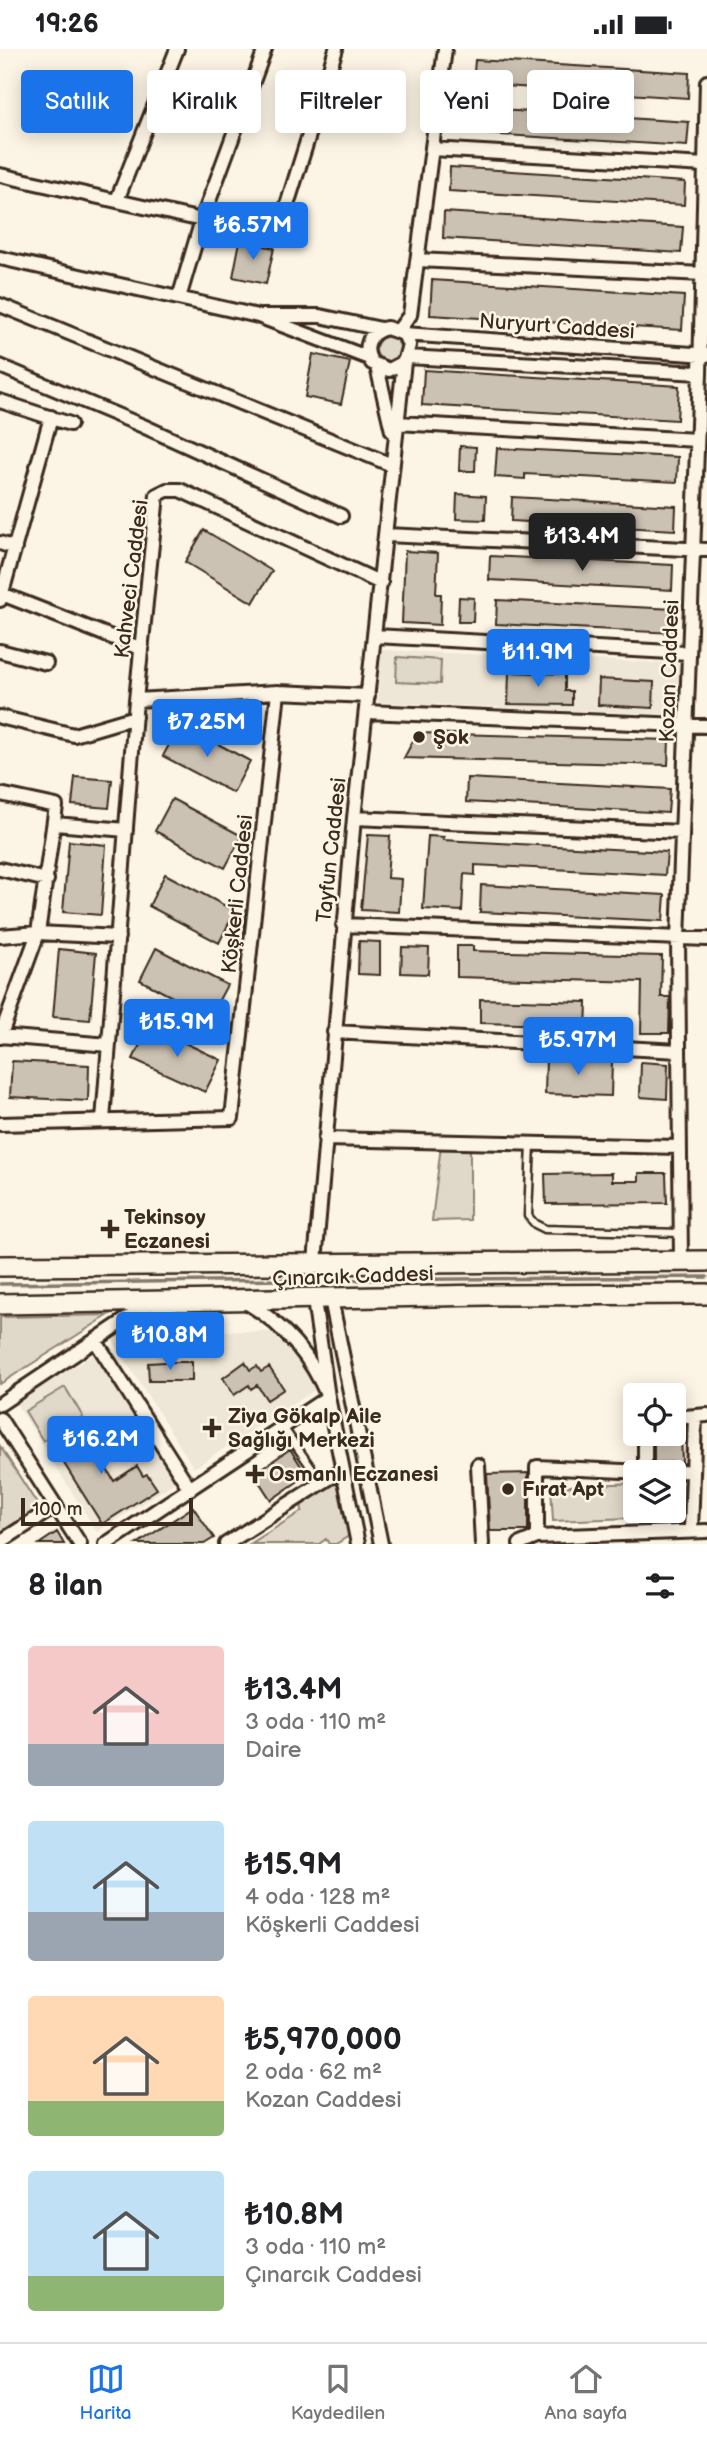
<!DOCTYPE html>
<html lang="tr">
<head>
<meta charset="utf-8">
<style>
	:root { --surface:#fff; --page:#f2f2f2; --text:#202124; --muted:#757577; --line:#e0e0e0; --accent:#1a73e8 }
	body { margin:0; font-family:"Balsamiq Sans",sans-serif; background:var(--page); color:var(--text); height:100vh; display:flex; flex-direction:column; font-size:26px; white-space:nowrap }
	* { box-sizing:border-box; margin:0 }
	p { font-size:23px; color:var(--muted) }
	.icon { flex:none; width:38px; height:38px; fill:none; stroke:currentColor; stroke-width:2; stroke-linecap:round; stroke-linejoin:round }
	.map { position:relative; height:1495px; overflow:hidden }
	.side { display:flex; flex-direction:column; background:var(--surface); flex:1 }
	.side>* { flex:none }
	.guide { position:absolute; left:21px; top:21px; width:665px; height:63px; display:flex; gap:14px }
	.controls { position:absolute; left:623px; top:1334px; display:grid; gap:14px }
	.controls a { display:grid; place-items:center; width:63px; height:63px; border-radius:7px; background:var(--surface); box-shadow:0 4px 18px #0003; font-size:35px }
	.scale { position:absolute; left:21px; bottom:18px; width:172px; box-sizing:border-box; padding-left:7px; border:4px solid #3b2a1e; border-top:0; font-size:19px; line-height:24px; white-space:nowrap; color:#3b2a1e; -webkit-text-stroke:5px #fcf5e5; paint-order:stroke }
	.price { position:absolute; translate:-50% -60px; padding:0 16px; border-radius:7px; background:var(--accent); color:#fff; font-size:23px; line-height:46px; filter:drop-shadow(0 2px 4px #0008) }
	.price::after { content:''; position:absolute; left:50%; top:42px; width:21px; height:16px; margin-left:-10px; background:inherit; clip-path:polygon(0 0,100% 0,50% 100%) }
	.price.current { background:#222; color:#fff }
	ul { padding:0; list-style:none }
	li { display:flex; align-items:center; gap:21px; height:175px; padding:0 28px }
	li span { display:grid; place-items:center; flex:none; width:196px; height:140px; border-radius:7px; color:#555 }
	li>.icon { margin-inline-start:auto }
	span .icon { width:84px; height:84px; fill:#fffc; stroke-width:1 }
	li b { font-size:30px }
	h2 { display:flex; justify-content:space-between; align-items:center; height:84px; padding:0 28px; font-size:30px }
	.chip { padding:0 24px; border-radius:7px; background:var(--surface); box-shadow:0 4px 18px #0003; font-size:24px; line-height:63px }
	.chip.current { background:var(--accent); color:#fff }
	.status { display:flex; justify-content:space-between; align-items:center; height:49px; padding:0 35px; background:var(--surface); direction:ltr }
	.status svg { height:19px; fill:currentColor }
	.dock { display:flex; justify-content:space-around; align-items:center; height:98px; border-top:2px solid var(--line); background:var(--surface); font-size:19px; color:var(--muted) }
	.dock a { display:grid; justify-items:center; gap:4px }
	.dock .current { color:var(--accent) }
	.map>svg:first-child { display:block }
	.built { fill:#eee6d6 }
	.green { fill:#e0d8c8; stroke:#8e8173; stroke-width:2 }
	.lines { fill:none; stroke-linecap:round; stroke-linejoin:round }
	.stream { stroke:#85796b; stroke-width:3.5 }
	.building { fill:#ccc2b3; stroke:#3b2a1e; stroke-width:2 }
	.service-casing { stroke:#3b2a1e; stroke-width:11 }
	.minor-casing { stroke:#3b2a1e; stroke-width:18 }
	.primary-casing { stroke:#3b2a1e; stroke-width:24 }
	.service { stroke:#fcf5e5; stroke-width:6 }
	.minor { stroke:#fcf5e5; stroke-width:12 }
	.primary { stroke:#fcf5e5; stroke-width:19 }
	.poi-dot { fill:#3b2a1e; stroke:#fcf5e5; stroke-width:2.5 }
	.labels { text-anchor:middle; stroke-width:5; stroke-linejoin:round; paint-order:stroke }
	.street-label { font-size:21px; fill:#3b2a1e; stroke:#fcf5e5 }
	.poi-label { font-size:21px; font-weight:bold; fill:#3b2a1e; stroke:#fcf5e5; text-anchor:start }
</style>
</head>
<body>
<div class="status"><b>19:26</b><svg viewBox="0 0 49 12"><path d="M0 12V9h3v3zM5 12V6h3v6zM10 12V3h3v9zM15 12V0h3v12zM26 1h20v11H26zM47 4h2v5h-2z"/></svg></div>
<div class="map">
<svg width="707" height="1495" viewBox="0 0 707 1495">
	<rect width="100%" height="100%" fill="#fcf5e5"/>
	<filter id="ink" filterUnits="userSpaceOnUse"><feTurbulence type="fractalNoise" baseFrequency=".0143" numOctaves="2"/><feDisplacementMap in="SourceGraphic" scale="14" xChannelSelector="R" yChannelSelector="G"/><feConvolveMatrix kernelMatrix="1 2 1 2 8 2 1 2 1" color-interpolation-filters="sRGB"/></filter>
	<g filter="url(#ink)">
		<path class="built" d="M381,601L683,615L681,666L378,653Z
			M122,1281L282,1283L318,1339L194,1419L111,1289Z
			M101,1301L182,1429L97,1483L16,1354Z"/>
		<path class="green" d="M376 300a12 12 0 1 1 24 0a12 12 0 1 1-24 0Z
			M397,608L441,611L440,635L396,633Z
			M441,1096H470V1171L432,1172Z
			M109,1266L0,1335V1268Z
			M65,1338L83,1368L43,1392L25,1362Z
			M0,1397L39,1458L0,1484Z
			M340,1430L352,1485L336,1495H329L326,1490L319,1495H250L302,1462L301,1452Z
			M674,1432H684L683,1467L553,1472L551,1438L635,1434V1461H674Z"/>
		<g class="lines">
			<path class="stream" d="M338,1231L707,1228
				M0,1235L287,1231"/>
		</g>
		<path class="building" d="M475,11L689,24L688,49L473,35Z
			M470,59L689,73L687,97L469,84Z
			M450,118L685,133L684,156L449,142Z
			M444,163L683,178L681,204L443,189Z
			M240,192L274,199L266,235L233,228Z
			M432,231L684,247L682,281L430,266Z
			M313,305L350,313L341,355L305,348Z
			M424,321L679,337L677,371L422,356Z
			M460,397L476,398L475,422H459Z
			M497,399L678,408L677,433L525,425V430L495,428Z
			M457,445L486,447L485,471L456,470Z
			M512,448L676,457L675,481L511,472Z
			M204,481L272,522L253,554L185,513Z
			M405,502L438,504L436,545H441L440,576L402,574Z
			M490,507L673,516L672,541L489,531Z
			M459,548L474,549L473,573H458Z
			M497,551L674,560L673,584L496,575Z
			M509,623L565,625V642H572V656L508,655Z
			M599,630L654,633L653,659L598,656Z
			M180,675L250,712L233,744L163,707Z
			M417,684L669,691L668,716L404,709Z
			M75,728L112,731L109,759L72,756Z
			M467,729L670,740L668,764L466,753Z
			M172,750L242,787L225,819L155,782Z
			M368,786L390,787L387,829L401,830L399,863L361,861Z
			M428,787L444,788L443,791L667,803L665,826L475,816V826L464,825L462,862L423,860Z
			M69,792L106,796L101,866L63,863Z
			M165,825L235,862L219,894L149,857Z
			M481,836L665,846L663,872L480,863Z
			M359,892L380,893V926L358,925Z
			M457,897H473V902L662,907L661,948H670L669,984H641L642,933L457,928Z
			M402,898L429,899L428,925L401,924Z
			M156,899L227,936L210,968L140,931Z
			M59,900L96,904L90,971L53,968Z
			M480,950L587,953L586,982L558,981V976L480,974Z
			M149,977L221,1011L205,1043L133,1010Z
			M546,1009L612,1012L611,1047L545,1045Z
			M12,1012L89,1016L88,1052L10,1048Z
			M641,1013L668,1015L667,1050L640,1048Z
			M612,1124V1132H639V1124H666L667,1154L546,1155L545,1125Z
			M164,1313H192V1332H149L148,1314Z
			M245,1313L250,1321L257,1317L261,1323L269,1318L284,1340L267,1351L257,1336L251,1340L249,1336L234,1346L223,1329Z
			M88,1373L108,1404L100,1409L114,1432L137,1417L143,1427L147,1425L157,1440L102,1475L55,1400L74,1388L71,1383Z
			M654,1384H681L682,1413L654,1414Z
			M290,1400L307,1426L271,1451L254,1425Z
			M528,1424V1482H490L487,1425Z
			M193,1458L214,1489L204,1495H137Z
			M57,1483L64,1495H39Z"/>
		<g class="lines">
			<g class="service-casing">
				<path id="service" d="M531,1095L528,1167L535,1175L545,1180L680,1184
					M283,1378L322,1434"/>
			</g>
			<g class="minor-casing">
				<path id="minor" d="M432,100L705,116
					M0,126L202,171
					M117,151L177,0
					M282,172L336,0
					M0,209L258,267L369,309
					M418,211L703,225
					M179,249L202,171L265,0
					M0,256L392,416
					M261,267H320L381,280
					M398,282L410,266L445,0
					M404,285L409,296L404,313L389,321L372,314C362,299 369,282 387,279L404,285L707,306
					M407,308L700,324
					M0,317L143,377L341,467
					M377,318L392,382
					M0,352L70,375
					M397,374L697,391
					M386,486L707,501
					M0,494L15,499
					M2,545L142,600
					M0,551L51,368
					M375,587L689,604
					M0,602L46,614
					M136,651L278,643L368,647
					M366,663L707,677
					M0,668L74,686L135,668
					M0,745L56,757L38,884L0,988
					M354,769L682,783
					M55,775L126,781
					M0,820L47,831
					M343,876L707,890
					M0,887L38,884L118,888
					M334,983L679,1002
					M0,987L109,996
					M103,1071L136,651L157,446L167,441H180L381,534
					M0,1075L232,1069L278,643
					M325,1090L679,1098
					M681,1212L678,890L700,324L707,33
					M315,1213L354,769L404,313
					M331,1250L381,1495
					M314,1251L328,1348L358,1495
					M95,1291L190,1440
					M0,1355L151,1254
					M674,1369L707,1366
					M0,1370L80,1495
					M478,1416L482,1495
					M645,1423V1384
					M647,1423L693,1422
					M691,1482L695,1368
					M537,1488V1418L644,1423
					M0,1493L56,1457
					M106,1495L328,1348C311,1307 284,1276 246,1253
					M226,1495L342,1421
					M520,1495L537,1488L707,1482"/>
			</g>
			<g class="primary-casing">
				<path id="primary" d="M0,1217L707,1212
					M0,1255L488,1246L707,1245"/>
			</g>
			<use href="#service" class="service"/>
			<use href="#minor" class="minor"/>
			<use href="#primary" class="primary"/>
		</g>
	</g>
	<g class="poi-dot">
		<circle cx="419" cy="688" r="7"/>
		<path d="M106.5 1169.5h7v7h7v7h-7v7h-7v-7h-7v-7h7z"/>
		<path d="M208.5 1368.5h7v7h7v7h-7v7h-7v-7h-7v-7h7z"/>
		<path d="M251.5 1414.5h7v7h7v7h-7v7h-7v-7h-7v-7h7z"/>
		<circle cx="508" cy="1440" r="7"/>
	</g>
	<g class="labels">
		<g class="street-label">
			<text transform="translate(557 277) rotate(4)" y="7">Nuryurt Caddesi</text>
			<text transform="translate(131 530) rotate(-83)" y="7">Kahveci Caddesi</text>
			<text transform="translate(669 622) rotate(-88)" y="7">Kozan Caddesi</text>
			<text transform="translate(331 801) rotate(-84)" y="7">Tayfun Caddesi</text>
			<text transform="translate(237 845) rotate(-84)" y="7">Köşkerli Caddesi</text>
			<text transform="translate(353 1227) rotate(-2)" y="7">Çınarcık Caddesi</text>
		</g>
		<g class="poi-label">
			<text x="433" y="695">Şok</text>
			<text x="124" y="1175">Tekinsoy<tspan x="124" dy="24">Eczanesi</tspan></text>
			<text x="228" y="1374">Ziya Gökalp Aile<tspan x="228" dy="24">Sağlığı Merkezi</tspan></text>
			<text x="269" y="1432">Osmanlı Eczanesi</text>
			<text x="522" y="1447">Fırat Apt</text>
		</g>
	</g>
</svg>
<div class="controls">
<a><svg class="icon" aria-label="locate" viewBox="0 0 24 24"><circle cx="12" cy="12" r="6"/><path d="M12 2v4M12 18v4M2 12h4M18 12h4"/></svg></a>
<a><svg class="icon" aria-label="layers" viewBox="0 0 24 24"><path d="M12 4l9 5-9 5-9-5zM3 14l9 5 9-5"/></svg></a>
</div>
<div class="scale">100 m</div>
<b class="price" style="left:253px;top:213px">₺6.57M</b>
<b class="price current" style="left:582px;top:524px">₺13.4M</b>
<b class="price" style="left:538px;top:640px">₺11.9M</b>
<b class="price" style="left:207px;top:710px">₺7.25M</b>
<b class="price" style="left:177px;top:1010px">₺15.9M</b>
<b class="price" style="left:578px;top:1028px">₺5.97M</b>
<b class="price" style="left:170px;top:1323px">₺10.8M</b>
<b class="price" style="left:101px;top:1427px">₺16.2M</b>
<div class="guide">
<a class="chip current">Satılık</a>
<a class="chip">Kiralık</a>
<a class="chip">Filtreler</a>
<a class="chip">Yeni</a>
<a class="chip">Daire</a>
</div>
</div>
<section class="side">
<h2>8 ilan<svg class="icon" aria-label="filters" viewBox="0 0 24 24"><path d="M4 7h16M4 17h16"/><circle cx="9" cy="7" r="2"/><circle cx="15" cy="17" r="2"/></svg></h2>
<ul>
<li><span style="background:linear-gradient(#f6c9c9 70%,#9aa5b1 0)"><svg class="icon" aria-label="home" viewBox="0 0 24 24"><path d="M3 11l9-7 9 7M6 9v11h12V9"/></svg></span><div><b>₺13.4M</b><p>3 oda · 110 m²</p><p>Daire</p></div></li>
<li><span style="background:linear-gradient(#bfe0f5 65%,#9aa5b1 0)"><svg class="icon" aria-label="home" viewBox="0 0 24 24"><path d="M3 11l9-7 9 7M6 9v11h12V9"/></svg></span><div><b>₺15.9M</b><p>4 oda · 128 m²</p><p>Köşkerli Caddesi</p></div></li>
<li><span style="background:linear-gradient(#ffd9b3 75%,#8fb573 0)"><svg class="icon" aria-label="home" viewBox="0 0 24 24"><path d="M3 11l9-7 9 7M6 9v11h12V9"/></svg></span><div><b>₺5,970,000</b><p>2 oda · 62 m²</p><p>Kozan Caddesi</p></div></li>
<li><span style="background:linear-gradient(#bfe0f5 75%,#8fb573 0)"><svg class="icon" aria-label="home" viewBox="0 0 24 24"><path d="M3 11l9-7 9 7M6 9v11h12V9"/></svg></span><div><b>₺10.8M</b><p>3 oda · 110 m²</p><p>Çınarcık Caddesi</p></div></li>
</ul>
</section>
<nav class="dock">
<a class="current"><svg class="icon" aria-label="map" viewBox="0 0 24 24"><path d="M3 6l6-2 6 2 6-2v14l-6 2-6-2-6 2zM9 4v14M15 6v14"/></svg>Harita</a>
<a><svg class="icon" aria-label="saved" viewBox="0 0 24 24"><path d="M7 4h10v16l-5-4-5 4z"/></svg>Kaydedilen</a>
<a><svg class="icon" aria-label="home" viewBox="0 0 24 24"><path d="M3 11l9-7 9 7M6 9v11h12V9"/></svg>Ana sayfa</a>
</nav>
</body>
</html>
